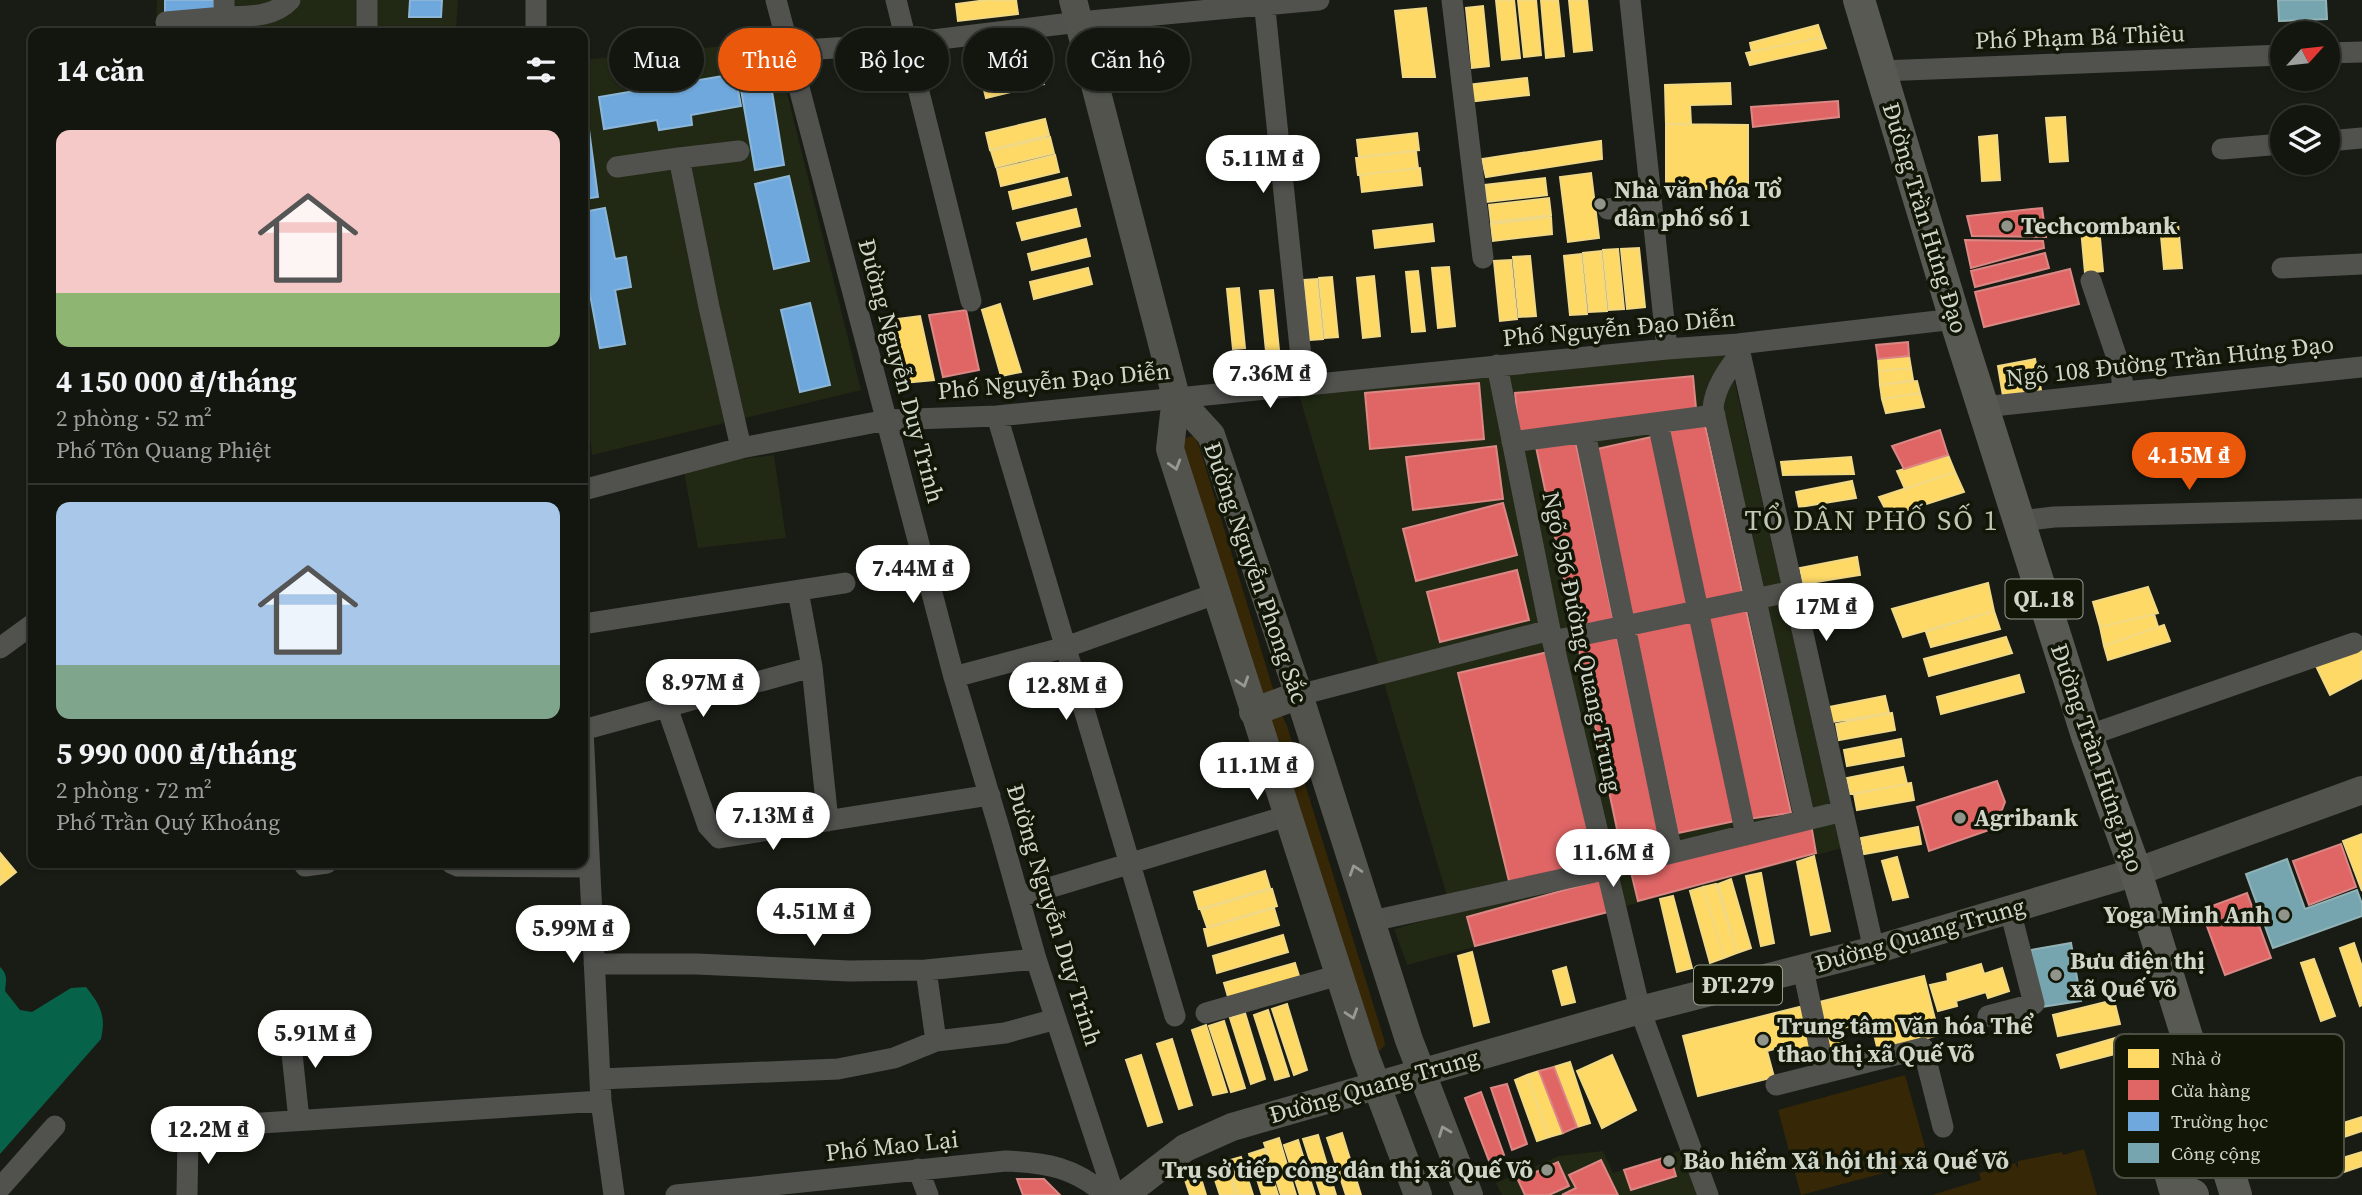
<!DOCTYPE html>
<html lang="vi">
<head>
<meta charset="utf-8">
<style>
	:root { --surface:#13150f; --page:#20221d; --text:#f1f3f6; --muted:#9d9f9e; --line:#32342f; --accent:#ea580c }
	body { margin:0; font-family:"Source Serif 4",serif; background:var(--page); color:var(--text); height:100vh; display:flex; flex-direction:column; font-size:26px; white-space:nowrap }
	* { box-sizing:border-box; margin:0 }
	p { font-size:23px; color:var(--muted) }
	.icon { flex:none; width:38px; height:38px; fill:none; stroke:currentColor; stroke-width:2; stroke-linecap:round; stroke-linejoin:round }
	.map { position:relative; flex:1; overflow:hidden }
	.side { position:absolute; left:28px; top:28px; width:560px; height:840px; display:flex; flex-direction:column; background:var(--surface); border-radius:14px; box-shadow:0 2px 5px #0004,0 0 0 2px var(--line) }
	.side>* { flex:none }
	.top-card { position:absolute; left:609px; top:28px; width:665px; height:63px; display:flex; gap:14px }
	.needle { width:46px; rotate:63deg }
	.tools { position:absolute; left:2270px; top:21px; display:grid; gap:14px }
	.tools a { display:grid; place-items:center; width:70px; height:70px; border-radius:50%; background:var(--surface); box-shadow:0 2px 5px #0004,0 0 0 2px var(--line); font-size:35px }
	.price { position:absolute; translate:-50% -60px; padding:0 16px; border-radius:24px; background:#fff; color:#222; font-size:23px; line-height:46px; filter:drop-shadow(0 2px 4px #0008) }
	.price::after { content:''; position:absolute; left:50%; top:42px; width:21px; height:16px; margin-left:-10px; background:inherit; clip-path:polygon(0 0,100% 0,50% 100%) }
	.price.on { background:var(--accent); color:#fff }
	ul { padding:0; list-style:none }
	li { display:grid; align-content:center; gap:14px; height:371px; padding:0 28px }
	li+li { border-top:2px solid var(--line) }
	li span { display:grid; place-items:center; height:217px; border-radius:14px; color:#555 }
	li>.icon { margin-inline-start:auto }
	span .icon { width:126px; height:126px; fill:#fffc; stroke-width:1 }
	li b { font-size:30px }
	h2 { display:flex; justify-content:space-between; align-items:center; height:84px; padding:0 28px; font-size:30px }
	.pill { padding:0 24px; border-radius:32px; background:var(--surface); box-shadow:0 2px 5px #0004,0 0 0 2px var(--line); font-size:24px; line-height:63px }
	.pill.on { background:var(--accent); color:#fff }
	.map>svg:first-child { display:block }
	.built { fill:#212814 }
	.green { fill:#362706 }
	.water { fill:#066349 }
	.homes { fill:#ffd966; stroke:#f1d884; stroke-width:2 }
	.shops { fill:#e06666; stroke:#db8784; stroke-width:2 }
	.schools { fill:#6fa8dc; stroke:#8cb6d7; stroke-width:2 }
	.public { fill:#76a5af; stroke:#91b3b7; stroke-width:2 }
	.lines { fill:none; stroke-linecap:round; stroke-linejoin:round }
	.minor { stroke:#51524e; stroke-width:21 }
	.major { stroke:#53534e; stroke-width:28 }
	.highway { stroke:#595954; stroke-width:32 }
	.oneway { stroke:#989a92 }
	.poi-dot { fill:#90948a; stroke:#111607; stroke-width:2.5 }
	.labels { text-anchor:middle; stroke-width:7; stroke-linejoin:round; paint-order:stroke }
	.shield { fill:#111607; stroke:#979c90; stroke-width:2 }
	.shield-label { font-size:23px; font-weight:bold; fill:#d0d5ca }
	.street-label { font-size:24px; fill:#d0d5ca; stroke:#111607 }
	.poi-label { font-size:24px; font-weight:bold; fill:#d0d5ca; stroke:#111607; text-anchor:start }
	.quarter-label { font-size:28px; letter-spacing:2px; fill:#c0c8b3; stroke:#111607 }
	.key { fill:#111607; stroke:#4a4f42; stroke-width:2 }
	.key-label { font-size:19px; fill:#d0d5ca }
</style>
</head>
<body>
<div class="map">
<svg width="2362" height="1195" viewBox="0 0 2362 1195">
	<rect width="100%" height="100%" fill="#191c14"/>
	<path class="built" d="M157,0H458L456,32L156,33Z
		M774,41L861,390L592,455L583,378V60Z
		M1726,345L1842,848L1407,965L1394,929L1452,913L1297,388Z
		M774,455L786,538L698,548L683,466Z
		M1685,1149L1703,1195H1502L1496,1183L1559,1156L1603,1151L1613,1173Z"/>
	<path class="green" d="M1192,436L1195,438L1198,443L1274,692L1263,700L1181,445L1186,438Z
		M1278,712L1281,714L1287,726L1384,1039L1385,1045L1379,1051H1375L1268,723Z
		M1905,1075L1929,1161L1801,1195L1778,1110Z
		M2084,1149L2097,1195H1932L1981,1180L1979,1173L2015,1163L2018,1169V1161L2062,1152L2063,1155Z"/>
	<path class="water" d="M33,312V386L29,379Z
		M0,967C8,974 6,981 5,991L20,1010L32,1012L71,988L86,987C101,1006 106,1016 101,1039L0,1154Z"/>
	<path class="homes" d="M987,0H1016L1018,14L958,21L956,4Z
		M1496,0H1514L1520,58L1502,60Z
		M1518,0H1536L1541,55L1524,57Z
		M1541,0H1558L1564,56L1546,58Z
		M1569,0H1587L1592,50L1574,52Z
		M1483,6L1489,66L1472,68L1466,8Z
		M1426,8L1435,77H1403L1395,11Z
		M1818,25L1822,37L1752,52L1750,43Z
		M1822,37L1826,48L1750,65L1746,53Z
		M1033,48L1037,65L978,79L974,62Z
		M1040,67L1044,84L986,98L982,82Z
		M1527,78L1529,95L1469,102L1468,85Z
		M1730,83L1731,104L1690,105L1691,124H1666L1665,85Z
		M2065,117L2068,161L2050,162L2046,118Z
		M1045,119L1049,135L990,150L986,133Z
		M1666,124L1748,125V187L1666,191Z
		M1417,133L1419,150L1359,157L1357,140Z
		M1997,135L2000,180L1982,181L1979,137Z
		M1050,137L1054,153L996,167L991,151Z
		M1601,141L1602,159L1486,177L1482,159Z
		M1416,151L1418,168L1358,175L1356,158Z
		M1055,155L1059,172L1001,186L997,169Z
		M1420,168L1422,185L1362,192L1360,175Z
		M1591,173L1599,238L1568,242L1560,177Z
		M1067,178L1071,195L1013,209L1009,192Z
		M1545,178L1547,195L1487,202L1485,185Z
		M1549,198L1551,215L1491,222L1489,205Z
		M1076,209L1080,226L1022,240L1017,223Z
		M1551,217L1552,234L1493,241L1491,224Z
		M1432,224L1434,241L1375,248L1373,231Z
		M2178,224L2182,268L2164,269L2160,225Z
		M2099,227L2103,271L2085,273L2081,229Z
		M1086,239L1090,256L1032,270L1028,254Z
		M1639,248L1645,307L1627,309L1621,249Z
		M1618,249L1624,309L1609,310L1603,250Z
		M1601,251L1607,311L1589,312L1583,253Z
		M1581,254L1587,314L1570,315L1564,256Z
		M1530,256L1536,316L1519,317L1513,257Z
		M1511,260L1517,319L1500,321L1494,261Z
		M1449,267L1455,326L1438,328L1432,268Z
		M1088,268L1092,284L1034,299L1030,282Z
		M1418,271L1425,331L1412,332L1406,272Z
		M1374,276L1380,336L1363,338L1357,278Z
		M1332,277L1338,337L1325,338L1319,278Z
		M1317,279L1323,339L1310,340L1304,280Z
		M1239,288L1245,348L1233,349L1227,289Z
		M1273,290L1279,350L1266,351L1260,291Z
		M1000,304L1021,372L1001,376L982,310Z
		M920,316L934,380L903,383L889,320Z
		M1909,356L1911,368L1879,371L1878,359Z
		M2035,359L2041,390L2003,396L1998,366Z
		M1911,368L1913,380L1880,385L1879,371Z
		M1917,381L1920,393L1882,399L1880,385Z
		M1920,393L1924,407L1886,413L1882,399Z
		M1948,455L1955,472L1905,489L1897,471Z
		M1851,457L1854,474L1783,475L1781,462Z
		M1955,472L1964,492L1889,516L1879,497Z
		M1852,481L1856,498L1799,507L1796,492Z
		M1857,557L1860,575L1803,584L1800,568Z
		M1988,583L1994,611L1903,637L1892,609Z
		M2148,587L2158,613L2100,627L2093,602Z
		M1994,611L2000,629L1931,647L1926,632Z
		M2154,614L2158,627L2104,646L2100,627Z
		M2164,625L2170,641L2108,660L2104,646Z
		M2006,637L2012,653L1929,676L1924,659Z
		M2362,643V678L2330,695L2316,666Z
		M2019,675L2024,692L1941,714L1937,697Z
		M1885,696L1889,713L1832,722L1829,707Z
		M1892,713L1895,730L1839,740L1836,724Z
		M1901,739L1904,756L1847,766L1844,750Z
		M1903,767L1907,784L1850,794L1847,778Z
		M1911,783L1914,800L1857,810L1854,794Z
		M1918,827L1921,844L1864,854L1861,838Z
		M2362,834V891L2343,841Z
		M0,853L16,872L0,885Z
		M1814,856L1830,931L1811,935L1797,862Z
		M1897,857L1908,897L1893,900L1882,861Z
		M1265,871L1270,888L1199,909L1194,892Z
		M1761,873L1774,943L1761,946L1746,876Z
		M1731,879L1751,948L1737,953L1718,884Z
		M1716,884L1737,953L1724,958L1703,887Z
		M1703,887L1724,958L1710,963L1690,891Z
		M1272,889L1277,906L1207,927L1201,910Z
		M1673,896L1692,968L1677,972L1660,899Z
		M1274,908L1279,925L1208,946L1204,929Z
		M1283,935L1288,952L1217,973L1213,956Z
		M2354,943L2362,967V1005L2360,1006L2340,948Z
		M1472,952L1489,1022L1474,1026L1458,956Z
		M2314,959L2335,1016L2321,1021L2301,963Z
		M1295,963L1300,979L1229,1000L1224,983Z
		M1981,964L1984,974L2002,968L2009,991L1988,998L1986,992L1956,1001L1957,1006L1938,1011L1930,985L1948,981L1947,974Z
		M1566,967L1575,1002L1562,1005L1553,971Z
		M1924,976L1939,1035L1878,1051L1871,1021L1839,1029L1844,1049L1797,1060L1793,1044L1767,1051L1774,1077L1698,1096L1683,1036Z
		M2114,1000L2120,1024L2058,1036L2053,1015Z
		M1287,1004L1307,1070L1294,1075L1272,1009Z
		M1268,1010L1289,1076L1275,1080L1254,1015Z
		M1245,1013L1265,1079L1251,1084L1230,1018Z
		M1224,1021L1245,1088L1231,1092L1209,1026Z
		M1206,1025L1227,1092L1213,1095L1192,1030Z
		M2129,1034L2134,1049L2061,1068L2057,1055Z
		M1172,1039L1192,1105L1179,1109L1157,1044Z
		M1141,1055L1162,1122L1148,1126L1126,1060Z
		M1612,1055L1636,1110L1602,1128L1577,1071Z
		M1570,1062L1590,1123L1577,1127L1554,1067Z
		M1539,1071L1563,1133L1549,1137L1527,1075Z
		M1527,1075L1549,1137L1537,1141L1515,1080Z
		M2362,1117V1131L2341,1138L2337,1125Z
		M1342,1133L1361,1195H1346L1327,1138Z
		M1318,1135L1336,1195H1321L1303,1139Z
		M1279,1138L1296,1195H1281L1264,1143Z
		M1298,1140L1315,1195H1300L1284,1145Z
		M1264,1149L1278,1195H1262L1249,1154Z
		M2362,1152V1166L2341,1173L2336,1160Z
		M1241,1157L1253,1195H1238L1227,1161Z
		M1226,1163L1236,1195H1220L1211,1168Z
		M1200,1175L1206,1195H1190L1185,1180Z"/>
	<path class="shops" d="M1838,101L1839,117L1753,127L1751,107Z
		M2042,208L2046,237L1972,236L1967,216Z
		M1965,240L2043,241L2044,248L1971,268Z
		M2045,253L2049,268L1975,287L1971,271Z
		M2070,269L2079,304L1984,327L1975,292Z
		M966,310L979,370L943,377L929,315Z
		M1908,342L1909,356L1878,359L1876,345Z
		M1693,376L1697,419L1519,435L1515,393Z
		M1479,383L1484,439L1370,449L1365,393Z
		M1705,425L1791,813L1748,819L1665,432Z
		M1940,430L1948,455L1904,469L1892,446Z
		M1656,436L1740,820L1678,833L1597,449Z
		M1575,439L1660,840L1621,848L1536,447Z
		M1496,446L1503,499L1413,510L1406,457Z
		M1503,503L1517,555L1416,581L1403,529Z
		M1517,570L1529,620L1440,642L1427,592Z
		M1548,652L1599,864L1510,885L1458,673Z
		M1997,781L2005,802L1995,828L1929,851L1917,807Z
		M1811,824L1816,853L1638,901L1631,872Z
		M2341,844L2356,887L2309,905L2293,861Z
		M1604,879L1612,911L1475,946L1467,917Z
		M2247,893L2271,958L2225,975L2201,910Z
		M1554,1067L1577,1127L1563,1133L1539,1071Z
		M1507,1084L1527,1144L1512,1150L1491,1088Z
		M1481,1092L1504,1155L1489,1161L1465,1098Z
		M1670,1156L1676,1176L1631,1190L1624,1170Z
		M1601,1160L1618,1195H1562L1576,1188L1569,1175Z
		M1558,1162L1569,1186L1549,1195H1525L1518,1180Z
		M1017,1179H1044L1060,1195H1023Z"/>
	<path class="schools" d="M165,0H214V14H165Z
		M410,0H442L441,17H409Z
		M769,73L784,165L755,170L739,78Z
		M735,74L741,106L691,115L692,125L659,130L657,120L604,129L599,97Z
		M583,85L598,197L583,199Z
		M789,176L809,261L774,269L755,184Z
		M605,208L615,259L626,257L631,287L615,290L625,344L600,348L583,257V212Z
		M810,303L830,385L800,392L781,310Z"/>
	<path class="public" d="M2278,0H2326L2327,19L2279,21Z
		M2287,859L2305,909L2357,890L2362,904V916L2273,948L2246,874Z
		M2071,943L2081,1001L2041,1007L2031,950Z"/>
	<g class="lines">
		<path class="minor" d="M367,0V33
			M776,0L954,677L1000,831L1036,959L1114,1195
			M896,0L971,301
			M1264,0L1304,386
			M1452,0L1483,258
			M1630,0L1667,349
			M224,17C247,16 273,18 290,0
			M166,22L224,17V0
			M536,33V0
			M790,51L908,43L1079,22L1319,0
			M2328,53L2362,52
			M1881,71L2282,55
			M2328,141L2362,138
			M2222,149L2282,144
			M679,158L739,151
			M617,167L679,158L709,307L741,448
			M1608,209L1651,203
			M2282,268L2362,264
			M2091,281L2121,370L2123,391
			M1738,344L1874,950
			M1740,354C1727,371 1715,387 1713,408L1805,820
			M1497,365L1550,630L1640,1010L1708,1195
			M1983,407L2362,367
			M997,416L1175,1016
			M1658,423L1746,835
			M1585,433L1672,853
			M1512,442L1715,415
			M583,490L741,448L887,420L997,416L1667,349L1738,344L1955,319
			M2020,521L2054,517L2362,509
			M798,591L812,667L828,821
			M583,624L845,583
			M1553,641L1793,591
			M0,648L33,624
			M954,677L1066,647L1215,594
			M1299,695L1550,630
			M667,707L708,826L719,838L990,795
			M2087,736L2354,643
			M304,863L305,866L327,863
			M451,863L458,866L589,867
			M1019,897L1287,816
			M1372,921L1586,874L1843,811
			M594,964H696L849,971L926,970L1036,959
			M1803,969L1825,1073
			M926,970L936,1041
			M1206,1013L1339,975
			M1988,1016L2034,1004L2010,910
			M289,1025L299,1120
			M600,1079L838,1069L894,1058L936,1041L1005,1033L1056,1019
			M1776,1085L1923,1048L1943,1127
			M918,1169L928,1195
			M0,1188L55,1126
			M187,1195L188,1136L245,1124L601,1101
			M614,1195L601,1101L583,730L812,667
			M676,1195L1006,1161C1047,1163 1074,1167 1106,1195"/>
		<path class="major" d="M1073,0L1176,397L1170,449L1365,1055L1418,1195
			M1176,397L1211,435L1299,695L1409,1040L1469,1195
			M1253,712L1299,695
			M1124,1195L1185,1148L1232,1127L1640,1010L1874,950L2136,872L2362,790"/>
		<path class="highway" d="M1859,0L1955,319L2087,736L2136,872L2236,1195
			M2193,1195L2174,1187L2165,1155L2187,1121L2207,1098"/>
	</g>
	<defs><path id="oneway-chevron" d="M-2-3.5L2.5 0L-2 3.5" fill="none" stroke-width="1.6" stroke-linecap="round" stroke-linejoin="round" transform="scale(1.75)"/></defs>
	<g class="oneway">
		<use href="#oneway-chevron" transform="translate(1175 465) rotate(73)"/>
		<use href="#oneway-chevron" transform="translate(1243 682) rotate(72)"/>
		<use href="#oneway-chevron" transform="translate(1355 870) rotate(-108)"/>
		<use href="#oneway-chevron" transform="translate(1352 1014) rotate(72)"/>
		<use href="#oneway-chevron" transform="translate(1444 1131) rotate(-111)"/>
	</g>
	<g class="poi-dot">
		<circle cx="1600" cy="204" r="7"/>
		<circle cx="2007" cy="226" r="7"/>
		<circle cx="1960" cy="818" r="7"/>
		<circle cx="2284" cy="915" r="7"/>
		<circle cx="2056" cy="975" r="7"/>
		<circle cx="1763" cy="1040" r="7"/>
		<circle cx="1669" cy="1161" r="7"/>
		<circle cx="1547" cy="1170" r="7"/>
	</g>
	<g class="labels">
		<g class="shield">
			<rect x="2005.5" y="579.5" width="77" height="39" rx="5"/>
			<rect x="1694" y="965.5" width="88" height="39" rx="5"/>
		</g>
		<g class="shield-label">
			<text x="2044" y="607">QL.18</text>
			<text x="1738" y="993">ĐT.279</text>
		</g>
		<g class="street-label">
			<text transform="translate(2080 37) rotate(-2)" y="8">Phố Phạm Bá Thiều</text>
			<text transform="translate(1925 218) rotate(73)" y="8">Đường Trần Hưng Đạo</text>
			<text transform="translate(1619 328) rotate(-5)" y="8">Phố Nguyễn Đạo Diễn</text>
			<text transform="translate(2170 361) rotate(-6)" y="8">Ngõ 108 Đường Trần Hưng Đạo</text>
			<text transform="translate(901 371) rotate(75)" y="8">Đường Nguyễn Duy Trinh</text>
			<text transform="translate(1054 381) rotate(-5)" y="8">Phố Nguyễn Đạo Diễn</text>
			<text transform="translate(1256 573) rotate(71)" y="8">Đường Nguyễn Phong Sắc</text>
			<text transform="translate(1582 642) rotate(78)" y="8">Ngõ 956 Đường Quang Trung</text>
			<text transform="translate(2097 758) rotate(71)" y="8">Đường Trần Hưng Đạo</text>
			<text transform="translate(1054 915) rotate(73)" y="8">Đường Nguyễn Duy Trinh</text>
			<text transform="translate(1920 935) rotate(-16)" y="8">Đường Quang Trung</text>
			<text transform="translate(1374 1086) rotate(-16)" y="8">Đường Quang Trung</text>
			<text transform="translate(892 1146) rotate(-6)" y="8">Phố Mao Lại</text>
		</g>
		<g class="poi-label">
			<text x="1614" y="198">Nhà văn hóa Tổ<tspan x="1614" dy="28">dân phố số 1</tspan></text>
			<text x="2021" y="234">Techcombank</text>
			<text x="1974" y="826">Agribank</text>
			<text x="2270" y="923" text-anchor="end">Yoga Minh Anh</text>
			<text x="2070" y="969">Bưu điện thị<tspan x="2070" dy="28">xã Quế Võ</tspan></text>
			<text x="1777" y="1034">Trung tâm Văn hóa Thể<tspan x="1777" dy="28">thao thị xã Quế Võ</tspan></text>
			<text x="1683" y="1169">Bảo hiểm Xã hội thị xã Quế Võ</text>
			<text x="1533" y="1178" text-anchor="end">Trụ sở tiếp công dân thị xã Quế Võ</text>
		</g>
		<g class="quarter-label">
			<text x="1872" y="530">TỔ DÂN PHỐ SỐ 1</text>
		</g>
	</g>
	<rect x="2114" y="1034" width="230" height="144" rx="10" class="key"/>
	<rect x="2128" y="1049" width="31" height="19" fill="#ffd966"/>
	<rect x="2128" y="1080" width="31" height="20" fill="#e06666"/>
	<rect x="2128" y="1112" width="31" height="19" fill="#6fa8dc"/>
	<rect x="2128" y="1143" width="31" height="20" fill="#76a5af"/>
	<g class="key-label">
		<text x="2171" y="1065">Nhà ở</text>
		<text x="2171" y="1097">Cửa hàng</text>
		<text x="2171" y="1128">Trường học</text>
		<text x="2171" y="1160">Công cộng</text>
	</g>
</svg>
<div class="tools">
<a><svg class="needle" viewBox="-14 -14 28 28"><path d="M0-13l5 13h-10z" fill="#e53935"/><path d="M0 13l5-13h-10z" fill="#9d9f9e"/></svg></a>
<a><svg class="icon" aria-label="layers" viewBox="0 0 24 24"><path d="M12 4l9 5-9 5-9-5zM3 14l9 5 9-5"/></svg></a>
</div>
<b class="price" style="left:1263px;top:195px">5.11M ₫</b>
<b class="price" style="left:1270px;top:410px">7.36M ₫</b>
<b class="price on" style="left:2189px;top:492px">4.15M ₫</b>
<b class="price" style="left:913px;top:605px">7.44M ₫</b>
<b class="price" style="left:1826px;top:643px">17M ₫</b>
<b class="price" style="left:703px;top:719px">8.97M ₫</b>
<b class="price" style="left:1066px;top:722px">12.8M ₫</b>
<b class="price" style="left:1257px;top:802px">11.1M ₫</b>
<b class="price" style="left:773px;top:852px">7.13M ₫</b>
<b class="price" style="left:1613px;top:889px">11.6M ₫</b>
<b class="price" style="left:814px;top:948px">4.51M ₫</b>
<b class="price" style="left:573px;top:965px">5.99M ₫</b>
<b class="price" style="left:315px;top:1070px">5.91M ₫</b>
<b class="price" style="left:208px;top:1166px">12.2M ₫</b>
<div class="top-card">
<a class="pill">Mua</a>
<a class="pill on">Thuê</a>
<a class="pill">Bộ lọc</a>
<a class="pill">Mới</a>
<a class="pill">Căn hộ</a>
</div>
<section class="side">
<h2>14 căn<svg class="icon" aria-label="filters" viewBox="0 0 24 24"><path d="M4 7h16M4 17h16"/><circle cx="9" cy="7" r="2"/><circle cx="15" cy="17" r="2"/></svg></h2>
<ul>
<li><span style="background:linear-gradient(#f6c9c9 75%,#8fb573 0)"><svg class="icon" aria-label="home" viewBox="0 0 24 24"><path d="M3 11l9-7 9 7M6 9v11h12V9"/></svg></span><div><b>4 150 000 ₫/tháng</b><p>2 phòng · 52 m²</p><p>Phố Tôn Quang Phiệt</p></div></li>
<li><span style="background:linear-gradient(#a9c7e8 75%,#7fa58c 0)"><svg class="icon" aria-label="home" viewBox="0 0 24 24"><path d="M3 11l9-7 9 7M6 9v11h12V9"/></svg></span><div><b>5 990 000 ₫/tháng</b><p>2 phòng · 72 m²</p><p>Phố Trần Quý Khoáng</p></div></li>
</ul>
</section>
</div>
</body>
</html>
